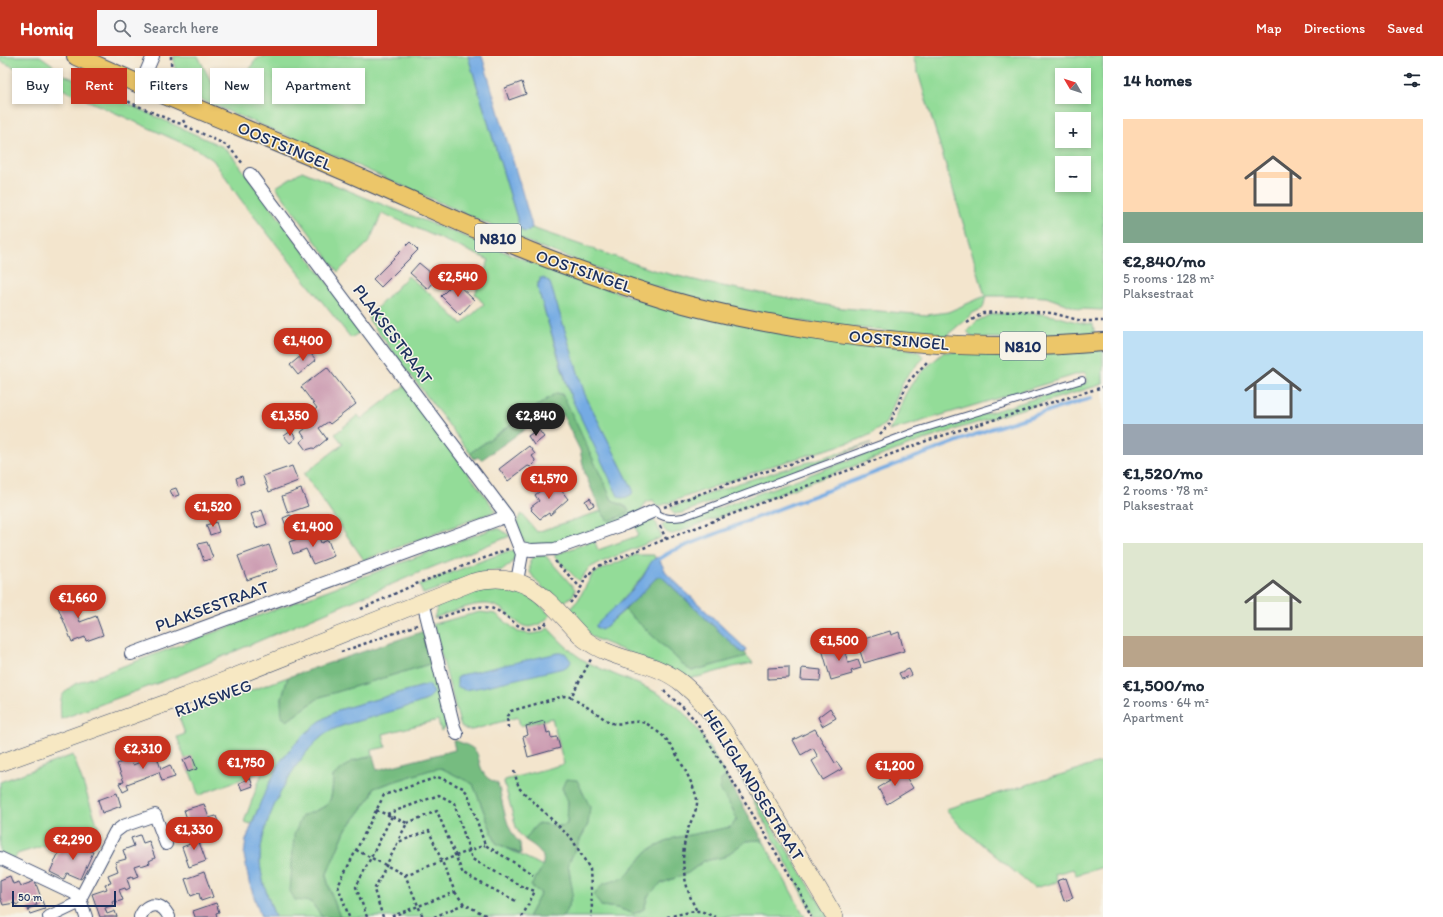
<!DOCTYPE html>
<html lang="en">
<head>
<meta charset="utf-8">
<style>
	:root { --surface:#fff; --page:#f6f6f7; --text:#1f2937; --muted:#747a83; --accent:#c8321e }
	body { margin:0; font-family:Itim,sans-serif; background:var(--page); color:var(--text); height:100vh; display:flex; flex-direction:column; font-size:15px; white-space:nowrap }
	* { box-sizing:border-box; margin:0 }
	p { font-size:13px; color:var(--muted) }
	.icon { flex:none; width:22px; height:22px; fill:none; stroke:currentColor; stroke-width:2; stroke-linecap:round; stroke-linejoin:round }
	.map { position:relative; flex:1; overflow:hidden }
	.drawer { display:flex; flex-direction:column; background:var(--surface); width:340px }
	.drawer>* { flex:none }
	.top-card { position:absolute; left:12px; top:12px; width:380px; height:36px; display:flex; gap:8px }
	.needle { width:26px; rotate:309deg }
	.controls { position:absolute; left:1055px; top:12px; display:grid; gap:8px }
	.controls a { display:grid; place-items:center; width:36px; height:36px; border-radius:0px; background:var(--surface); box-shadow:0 2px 6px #0003; font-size:20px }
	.scale { position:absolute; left:12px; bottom:10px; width:104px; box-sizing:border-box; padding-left:4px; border:2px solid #1b2f5e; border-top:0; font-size:11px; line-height:14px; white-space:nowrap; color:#1b2f5e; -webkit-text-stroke:3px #f7f3e8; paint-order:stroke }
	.price { position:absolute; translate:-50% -34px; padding:0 9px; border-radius:14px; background:var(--accent); color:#fff; font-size:13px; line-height:26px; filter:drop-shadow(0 1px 2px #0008) }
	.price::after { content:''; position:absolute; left:50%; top:24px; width:12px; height:9px; margin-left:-6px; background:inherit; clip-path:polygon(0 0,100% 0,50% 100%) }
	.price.on { background:#222; color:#fff }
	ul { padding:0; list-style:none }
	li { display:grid; align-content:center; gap:8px; height:212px; padding:0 20px }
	li span { display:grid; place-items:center; height:124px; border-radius:0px; color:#555 }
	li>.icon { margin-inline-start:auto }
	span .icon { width:72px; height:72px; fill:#fffc; stroke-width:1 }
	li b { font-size:17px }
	h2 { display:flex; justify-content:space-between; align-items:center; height:48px; padding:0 20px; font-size:17px }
	.tag { padding:0 14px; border-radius:0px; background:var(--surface); box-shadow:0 2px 6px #0003; font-size:14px; line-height:36px }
	.tag.on { background:var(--accent); color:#fff }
	header { display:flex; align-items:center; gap:24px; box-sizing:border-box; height:56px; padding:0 20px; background:var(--accent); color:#fff }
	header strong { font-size:19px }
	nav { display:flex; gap:22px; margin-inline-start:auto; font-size:14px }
	.search { width:280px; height:36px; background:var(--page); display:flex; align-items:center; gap:10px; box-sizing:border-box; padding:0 14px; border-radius:0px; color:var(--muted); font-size:15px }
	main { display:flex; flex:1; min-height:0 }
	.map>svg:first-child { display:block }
	.green { fill:#93dc98; stroke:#57867b; fill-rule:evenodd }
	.forest { fill:#76bc80; stroke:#48766f }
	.water { fill:#75abe3; stroke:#486da0 }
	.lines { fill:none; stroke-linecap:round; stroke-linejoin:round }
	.stream { stroke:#75abe3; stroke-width:4 }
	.building { fill:#cb9ab0 }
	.lane-casing { stroke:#3b4a6f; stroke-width:8 }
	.street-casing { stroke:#3b4a6f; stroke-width:14 }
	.secondary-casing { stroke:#3b4a6f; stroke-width:18 }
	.primary-casing { stroke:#3b4a6f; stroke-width:20 }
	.path { stroke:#3b4a6f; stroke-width:2.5; stroke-dasharray:3 3; stroke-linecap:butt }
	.lane { stroke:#fff; stroke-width:6 }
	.street { stroke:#fff; stroke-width:12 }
	.secondary { stroke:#f7e8c3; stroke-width:17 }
	.primary { stroke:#ecc669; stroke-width:18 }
	.labels { text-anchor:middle; stroke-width:3; stroke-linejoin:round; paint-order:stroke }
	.shield { fill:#f7f3e8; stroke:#5d6a87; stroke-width:1 }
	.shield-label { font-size:16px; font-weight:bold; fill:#1b2f5e }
	.street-label { font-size:17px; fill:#1b2f5e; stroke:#f7f3e8 }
</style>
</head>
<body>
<header>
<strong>Homiq</strong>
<div class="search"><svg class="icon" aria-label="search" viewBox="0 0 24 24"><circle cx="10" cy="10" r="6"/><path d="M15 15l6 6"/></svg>Search here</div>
<nav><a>Map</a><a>Directions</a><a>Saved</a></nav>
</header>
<main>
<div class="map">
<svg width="1103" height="861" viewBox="0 0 1103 861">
	<rect width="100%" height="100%" fill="#f7f3e8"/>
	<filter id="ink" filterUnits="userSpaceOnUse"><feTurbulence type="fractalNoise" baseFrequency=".025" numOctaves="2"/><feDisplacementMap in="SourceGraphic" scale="8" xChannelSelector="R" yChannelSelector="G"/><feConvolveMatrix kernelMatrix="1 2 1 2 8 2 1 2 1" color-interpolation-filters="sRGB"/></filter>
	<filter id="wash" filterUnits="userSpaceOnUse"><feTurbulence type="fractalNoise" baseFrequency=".012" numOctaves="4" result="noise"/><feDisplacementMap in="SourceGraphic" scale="16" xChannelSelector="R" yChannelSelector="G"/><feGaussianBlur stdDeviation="0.9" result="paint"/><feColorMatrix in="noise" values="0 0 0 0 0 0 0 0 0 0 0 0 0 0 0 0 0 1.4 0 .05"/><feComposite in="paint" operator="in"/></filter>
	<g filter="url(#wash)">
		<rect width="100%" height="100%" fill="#f3e5cd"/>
		<path class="green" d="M0,0H40L53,9L51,13L223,91L231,98L363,274L351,282L241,144L213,104L200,95L0,5Z
			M174,0H198L210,24L215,31L236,45L254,5L263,0H468L519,169L522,175H526L532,172L653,214L711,228L843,252L927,259L948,256L985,240L913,0H1103V254L1080,253L1046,241L1026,240H986L983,252L973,257L945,281L810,267L720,249L622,221L535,189L347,105L194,41L195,32C181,23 173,18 174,0ZM1062,19H1084V41H1062ZM1062,63H1084V85H1062ZM1062,107H1084V129H1062Z
			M302,115L371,144L541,210L634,242L918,295L924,302L909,317L904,324L886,367L872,378L858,384L775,409L657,451L653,444L646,446L643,452L637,459L547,490H528C521,483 512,465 522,458L537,476L601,455L608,465L627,451L612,444L562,338L556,337L470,397L369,264V260L408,220L434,241L462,268L484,248L475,238L489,204L382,157L369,186L338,216L276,131ZM544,224L550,227L585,339L633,434L603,406L585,370L571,341L564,320L538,233V226Z
			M992,258C1010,257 1030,256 1048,259C1064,261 1077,268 1093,268L1095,279L1045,282H973L967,275L977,265Z
			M1103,294V328L960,372L918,386L673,478C667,478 664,474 662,469L668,466L684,465L917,379L1088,326L1085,316L889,375C898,362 900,345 909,332C917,318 932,307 944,296Z
			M404,330L496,455L364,504L304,418L343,388L335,378L358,359L361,363Z
			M871,387L682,457L674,458L670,452L739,427Z
			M653,464L657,468L661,480L660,482L597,508L589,512L579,525L554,500L555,499L594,484L598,494L637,480L638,478L635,469Z
			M492,473H500L510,480L418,517L177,620L61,663C60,644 58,639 75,628Z
			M513,495L516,499L512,507L503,514L485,516L423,538L419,529L505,496Z
			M545,499L575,533L574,538L561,549L536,525L530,516V505L532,502L534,501Z
			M635,499H654L655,502L639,525L620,546L599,573H603L625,554L687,612L692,615L747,600L753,607L733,611L698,621L687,622L592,581L568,555L578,544L592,519L600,514Z
			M480,530L512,531L531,541L551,559C518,590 516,551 487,548C472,547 449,557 434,562L437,552L441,547Z
			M480,556L496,558L518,576L531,578L543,576L548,572C562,587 576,602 595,610C620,622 647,629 670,645C696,664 710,694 726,720L720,725V734L732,752L737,763L731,771L674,782L647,795L624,822L603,828L601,850L618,852L634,858L644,853L648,840L660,828L688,817L704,805L724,801L746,785L759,784L765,788L805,861H561L565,857L573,838L568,808L588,768L562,732L568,746L567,768C556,774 543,765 538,768C533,771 529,779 525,784L519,777L516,771L504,726L505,724L564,708L552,662L520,670L518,661L472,674C466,674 463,673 460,668L433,568Z
			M433,607L447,668L446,671L441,675L438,664L383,678L386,691L372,694L373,700L352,705L333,720C332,751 330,749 302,760L311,846L322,861H275C269,843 261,825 260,805C259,767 296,697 328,676C341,669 355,666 368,662C388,656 408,651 427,644V629L338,654L319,666L292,691L280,706L251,768L244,766L262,717L261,716L209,735L199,740L177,681L185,678L179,661L288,621L281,646L287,665L320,641Z
			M73,699L99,773L17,798L15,803L0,797V726Z
			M1103,706V811L1076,819L1073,813L1055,818L1057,826L1034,832L960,770L946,753Z
			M441,712L473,728L496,787L543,810L531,830L541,837L528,861H340L331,837L326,820L345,775L371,741L374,732L430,714Z
			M737,714L829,861H814L802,836Z"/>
		<path class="forest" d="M556,337L561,338L565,343L612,444L629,453L627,458L608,465L601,455L585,418L580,394L558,350L481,404L478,401L474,403L470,397Z
			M660,520L662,521L742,597L745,596L747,600L692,615L687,612L625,554L656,522Z
			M424,575L433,607L320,641L287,665L282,661L281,646L288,621Z
			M453,684C457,684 458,686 462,687C483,695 475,700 483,716C486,723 492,724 498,728C503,746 505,774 520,787L521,798L496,787L473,728L441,712L430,714L374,732L371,741L345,775L326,820L331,837L340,861H322L311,846L295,844L290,835L294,779L302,760C330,749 332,751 333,720L352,705L373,700L377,714L455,694Z
			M726,720L765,788L759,784L746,785L724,801L704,805L688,817L660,828L648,840L644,853L634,858L618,852L601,850L594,839L603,828L624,822L647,795L674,782L731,771L737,763L732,752L720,734V725Z
			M566,723L577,724L590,751L588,768L568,808L573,838L565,857L561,861H528L541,837L531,830C545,807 552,800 525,784C529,779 533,771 538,768C543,765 556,774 567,768L568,746L562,732Z"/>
		<path class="water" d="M468,0H482L531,166L532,172L529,175L524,176L520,172Z
			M540,222H544V224L546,223L550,227L585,339L633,434L632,438C627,441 623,444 618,440L571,341L538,233V228L540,225Z
			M658,501L667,518L746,593L745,596L742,597L662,521L660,520L656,522L636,543L603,573L601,574L596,571V569C612,554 630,538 643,521C647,515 650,503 658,501Z
			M558,597H565L571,605L570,608L564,612L482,631L465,634L457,630V622L461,619Z
			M427,629L430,630L432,634L433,638L427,644C408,651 388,656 369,662C355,666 341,669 328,676C296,697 259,767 260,805C261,825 269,843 275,861H261L249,826L244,799L246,784L261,745L280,706L292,691L306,677L319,666L338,654Z"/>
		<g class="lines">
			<path class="stream" d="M659,503L672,495L781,452L990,373L1091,342"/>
		</g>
		<g id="blocks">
			<path class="building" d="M522,26L526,38L509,44L505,32Z
				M410,186L418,194L381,231L373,223Z
				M419,207L437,222L428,233L410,217Z
				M455,226L474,244L460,259L441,240Z
				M308,294L316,304L298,319L290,309Z
				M327,311L356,348L330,368L328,366L319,372L327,383L315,393L313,392L306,394L300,386L305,382L301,376L310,369L305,362L317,352L301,331Z
				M538,373L544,381L534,389L528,380Z
				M291,375L296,382L290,387L284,380Z
				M529,390L535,398L532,400L535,404L534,408L531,411L528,410L508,425L499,413Z
				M292,410L298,425L269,436L263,420Z
				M242,420L244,427L238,429L236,422Z
				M556,423L563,433L561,434L568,443L550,459L549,457L540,463L531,454L532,453L531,451L539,445L535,439Z
				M176,432L179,439L173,441L170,434Z
				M301,433L308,450L288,457L282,440Z
				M590,442L594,449L589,452L585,445Z
				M262,454L267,468L256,472L251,458Z
				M290,459L296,462L294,469L287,472L283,462Z
				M216,466L219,476L210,479L206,469Z
				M317,476L321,487L328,484L334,500L313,508L306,493L293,498L289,486Z
				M207,486L213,502L204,505L198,488Z
				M269,489L278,513L247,524L238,500Z
				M84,535L88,544L74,550L80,566L96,560L103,579L86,585L85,581L72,586L56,546Z
				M890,575L891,579L899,576L904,595L864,607L858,589L863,588L861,584Z
				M843,588L848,607L858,604L861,612L851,615L852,618L831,624L822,593Z
				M789,611V622L768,623V612Z
				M802,612L821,614L820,625L801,624Z
				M909,613L912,619L902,623L899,617Z
				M830,652L836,662L822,670L818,661Z
				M544,665L547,677L550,676L551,682L557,681L560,692L528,701L523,681L528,679L526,670Z
				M815,673L835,707L837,706L842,713L823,724L812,705L818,701L813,692L801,699L793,684Z
				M155,695L161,713L170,709L175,721L162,725L159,716L127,728L129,733L123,736L119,727L124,726L117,708L131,703L133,709L143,705L141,700Z
				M192,700L197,713L188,716L183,704Z
				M901,713L913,732L887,748L878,732L890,725L887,721Z
				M250,722L253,730L242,734L239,727Z
				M117,737L121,750L102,757L98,744Z
				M204,748L209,762L216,760L220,771L204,776L201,769L190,772L184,754Z
				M202,777L204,784L199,786L206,805L189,811L182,791L190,788L188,782Z
				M140,779L143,787L149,785L155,802L149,805L150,807L141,810L140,808L134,810L138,820L133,822L132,820L127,822L130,832L126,834L125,832L119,834L123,844L117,846L116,844L112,846L113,849L105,852L107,858L115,855L117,861H100L92,838L107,833L105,828L111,827L108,819L118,815L115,806L126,803L123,794L134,790L131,782Z
				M81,784L93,789L90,795L93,796L81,823L67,817L64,823L50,816L62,789L76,795Z
				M204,816L213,841L201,845L199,837L191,840L185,823Z
				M10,820L13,828L19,826L21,830L35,825L45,853L30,858L28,853L37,849L35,843L26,847L25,843L19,845L20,847L16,849L15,847L3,849L0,841V824Z
				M1066,822L1073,842L1064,845L1057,825Z
				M216,847L219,856L216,857L217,861H195L193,855Z"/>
		</g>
	</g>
	<g filter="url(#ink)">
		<use href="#blocks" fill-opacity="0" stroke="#3b4a6f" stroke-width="1"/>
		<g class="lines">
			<g class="lane-casing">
				<path id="lane" d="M654,455C663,463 672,463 683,461L916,375L1082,324"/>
			</g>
			<g class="street-casing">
				<path id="street" d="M140,30L153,0
					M250,118L507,460L522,498L517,525
					M521,492L531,494L555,493L625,468L654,455
					M423,546L454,671L457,678
					M131,598L507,460
					M0,802L74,837L80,843L86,861
					M49,861L76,848L80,843L115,776L123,770L155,759L166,788
					M140,861C147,845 162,846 169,861"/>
			</g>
			<g class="secondary-casing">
				<path id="secondary" d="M0,707L186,640L473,526C530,512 549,547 584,583C591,588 597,592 605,595C632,607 659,608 683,628C716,655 738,697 759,733C785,776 810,818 835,861"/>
			</g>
			<g class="primary-casing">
				<path id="primary" d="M76,0C163,40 252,75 340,113C403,140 466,170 529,195C573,213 618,228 663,242C711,257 761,266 811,274C907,289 1006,295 1103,286"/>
			</g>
			<path class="path" d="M171,0C171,12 171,21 182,28
				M107,34L131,47L177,67L183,68
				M183,64L186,70L228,90L244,109
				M967,267L983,257L1022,255L1052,257L1082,265H1103
				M880,378L890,367L908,326L927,306
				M664,451L730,427L815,400
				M660,470L666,483
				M555,505L581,532
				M570,547L579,536L586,521L596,511L666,483L926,385L963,373L1103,331
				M361,553L416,528L508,493
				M439,562C452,558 472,549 485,551C514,554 516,587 548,566
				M341,596L417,569
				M664,635L687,655L697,667L800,836L811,861
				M571,641C578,646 585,650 592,654C599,658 604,664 612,667C621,669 631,665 640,666C648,666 656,675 663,680C672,687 696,732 697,744C698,753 691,764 688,773C679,799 683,830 697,855
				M508,672L507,660L511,655L564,640L571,641L591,603
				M514,715L519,732L572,783L590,813L592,853L591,861
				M376,754L407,767L398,785
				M387,758L439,739L454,747L472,803L523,831L535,835L522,861
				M407,767L437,755L463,818L516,845
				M356,794L405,819L423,861
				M405,819L485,789
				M455,836L464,848
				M349,861L338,830L384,739L438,721L463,732L468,738L485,789L533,818
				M367,861L356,831L392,760
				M383,861L374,834L398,786L429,775L455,836L390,861
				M434,861L464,848L489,861
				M667,861L694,855H701L715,861"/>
			<use href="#lane" class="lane"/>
			<use href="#street" class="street"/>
			<use href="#secondary" class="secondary"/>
			<use href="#primary" class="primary"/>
		</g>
	</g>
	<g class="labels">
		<g class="shield">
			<rect x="475" y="168" width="46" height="28" rx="3"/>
			<rect x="1000" y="276" width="46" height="28" rx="3"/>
		</g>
		<g class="shield-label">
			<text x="498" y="188">N810</text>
			<text x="1023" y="296">N810</text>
		</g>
		<g class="street-label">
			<text transform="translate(285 90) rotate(23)" y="6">OOSTSINGEL</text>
			<text transform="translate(584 215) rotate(19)" y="6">OOSTSINGEL</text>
			<text transform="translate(393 278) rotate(53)" y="6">PLAKSESTRAAT</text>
			<text transform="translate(899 284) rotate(5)" y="6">OOSTSINGEL</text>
			<text transform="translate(212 550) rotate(-20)" y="6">PLAKSESTRAAT</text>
			<text transform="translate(213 642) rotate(-20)" y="6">RIJKSWEG</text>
			<text transform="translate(754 729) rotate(58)" y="6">HEILIGLANDSESTRAAT</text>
		</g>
	</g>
</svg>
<div class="controls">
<a><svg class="needle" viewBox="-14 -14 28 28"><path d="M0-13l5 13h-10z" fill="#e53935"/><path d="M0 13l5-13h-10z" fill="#747a83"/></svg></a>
<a>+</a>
<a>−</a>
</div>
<div class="scale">50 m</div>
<b class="price" style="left:458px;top:242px">€2,540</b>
<b class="price" style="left:303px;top:306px">€1,400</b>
<b class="price" style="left:290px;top:381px">€1,350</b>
<b class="price on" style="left:536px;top:381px">€2,840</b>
<b class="price" style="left:549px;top:444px">€1,570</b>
<b class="price" style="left:213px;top:472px">€1,520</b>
<b class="price" style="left:313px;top:492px">€1,400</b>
<b class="price" style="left:78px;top:563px">€1,660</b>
<b class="price" style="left:839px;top:606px">€1,500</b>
<b class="price" style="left:143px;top:714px">€2,310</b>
<b class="price" style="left:246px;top:728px">€1,750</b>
<b class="price" style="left:895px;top:731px">€1,200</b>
<b class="price" style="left:194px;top:795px">€1,330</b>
<b class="price" style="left:73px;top:805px">€2,290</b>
<div class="top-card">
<a class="tag">Buy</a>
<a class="tag on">Rent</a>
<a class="tag">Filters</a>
<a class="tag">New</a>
<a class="tag">Apartment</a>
</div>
</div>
<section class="drawer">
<h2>14 homes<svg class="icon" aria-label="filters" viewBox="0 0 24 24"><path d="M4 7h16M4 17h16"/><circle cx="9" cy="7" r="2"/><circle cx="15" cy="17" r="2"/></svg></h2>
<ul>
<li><span style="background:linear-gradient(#ffd9b3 75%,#7fa58c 0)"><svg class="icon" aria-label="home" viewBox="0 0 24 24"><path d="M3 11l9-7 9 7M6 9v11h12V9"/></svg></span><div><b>€2,840/mo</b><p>5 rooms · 128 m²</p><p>Plaksestraat</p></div></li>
<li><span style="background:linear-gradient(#bfe0f5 75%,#9aa5b1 0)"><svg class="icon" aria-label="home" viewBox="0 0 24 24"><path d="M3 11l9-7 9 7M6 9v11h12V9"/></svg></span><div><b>€1,520/mo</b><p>2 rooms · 78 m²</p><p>Plaksestraat</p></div></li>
<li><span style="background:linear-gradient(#dfe7d0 75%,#b9a48a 0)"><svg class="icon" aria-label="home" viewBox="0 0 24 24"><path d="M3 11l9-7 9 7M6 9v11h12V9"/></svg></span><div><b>€1,500/mo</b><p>2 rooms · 64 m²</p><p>Apartment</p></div></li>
</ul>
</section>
</main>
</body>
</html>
